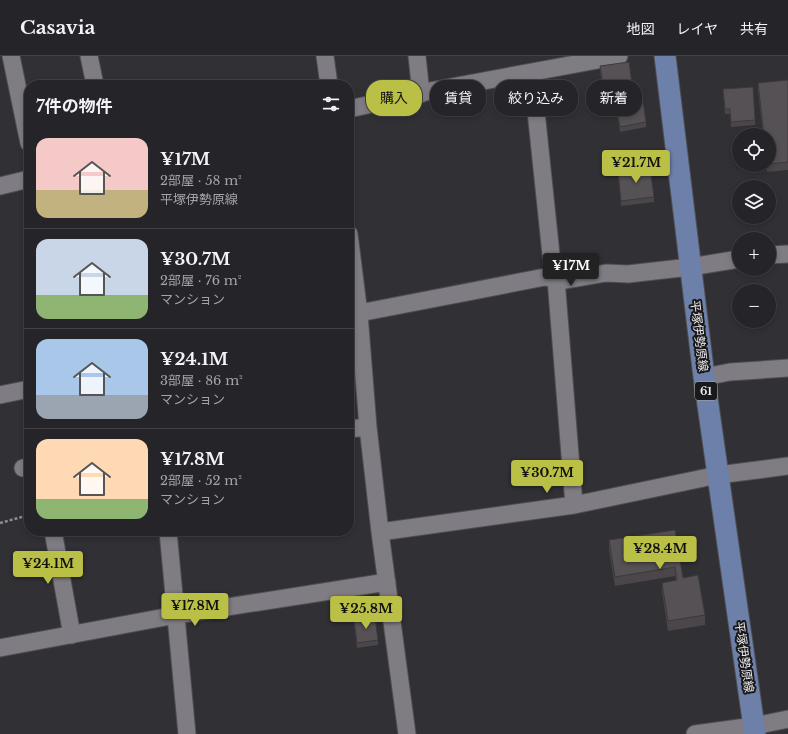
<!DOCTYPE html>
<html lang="ja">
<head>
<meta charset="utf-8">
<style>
	:root { --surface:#252428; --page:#2d2c30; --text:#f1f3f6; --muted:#a3a4a8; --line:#424145; --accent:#bac046 }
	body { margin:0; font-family:"Libre Baskerville","Noto Sans JP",serif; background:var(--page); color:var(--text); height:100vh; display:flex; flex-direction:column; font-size:15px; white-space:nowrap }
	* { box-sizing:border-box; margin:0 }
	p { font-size:13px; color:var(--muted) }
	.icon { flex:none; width:22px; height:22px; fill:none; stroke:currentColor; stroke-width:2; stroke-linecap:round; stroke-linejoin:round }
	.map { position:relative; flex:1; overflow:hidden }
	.side { position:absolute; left:24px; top:24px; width:330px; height:456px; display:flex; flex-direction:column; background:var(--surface); border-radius:16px; box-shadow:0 2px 6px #0003,0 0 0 1px var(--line) }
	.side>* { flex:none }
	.banner { position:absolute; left:366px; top:24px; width:362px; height:36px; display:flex; gap:8px }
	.tools { position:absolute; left:732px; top:72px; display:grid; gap:8px }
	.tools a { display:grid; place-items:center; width:44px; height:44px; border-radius:50%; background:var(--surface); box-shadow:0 2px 6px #0003,0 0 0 1px var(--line); font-size:20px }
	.price { position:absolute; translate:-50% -34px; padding:0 9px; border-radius:4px; background:var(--accent); color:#111; font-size:13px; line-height:26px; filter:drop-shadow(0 1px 2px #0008) }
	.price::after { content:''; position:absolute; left:50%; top:24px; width:12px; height:9px; margin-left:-6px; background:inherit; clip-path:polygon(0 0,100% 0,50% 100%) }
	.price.active { background:#222; color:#fff }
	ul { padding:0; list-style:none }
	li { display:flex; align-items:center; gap:12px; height:100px; padding:0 12px }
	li+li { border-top:1px solid var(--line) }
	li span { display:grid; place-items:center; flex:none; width:112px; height:80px; border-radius:12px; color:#555 }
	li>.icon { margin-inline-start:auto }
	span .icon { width:48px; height:48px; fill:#fffc; stroke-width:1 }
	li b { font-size:17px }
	h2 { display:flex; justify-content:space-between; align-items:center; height:48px; padding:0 12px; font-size:17px }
	.pill { padding:0 14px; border-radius:16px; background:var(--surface); box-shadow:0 2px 6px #0003,0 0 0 1px var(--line); font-size:14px; line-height:36px }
	.pill.active { background:var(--accent); color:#111 }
	header { display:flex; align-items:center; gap:24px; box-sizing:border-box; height:56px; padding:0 20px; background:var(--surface); border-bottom:1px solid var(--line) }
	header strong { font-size:19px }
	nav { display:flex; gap:22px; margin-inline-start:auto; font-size:14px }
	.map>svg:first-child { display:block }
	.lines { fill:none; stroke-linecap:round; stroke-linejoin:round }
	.minor-casing { stroke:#4f4e52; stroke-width:19 }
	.major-casing { stroke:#4f4e52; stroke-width:23 }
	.path { stroke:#8d8c90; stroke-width:2.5; stroke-dasharray:3 2; stroke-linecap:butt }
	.minor { stroke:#7f7d83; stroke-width:17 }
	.major { stroke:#6c80a9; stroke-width:21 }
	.wall { fill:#4a4649 }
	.building { fill:#565155; stroke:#3c393c }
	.labels { text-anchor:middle; stroke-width:4; stroke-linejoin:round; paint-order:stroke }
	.shield { fill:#19181a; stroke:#abaaad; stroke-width:1 }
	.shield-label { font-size:11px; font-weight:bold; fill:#eae9ec }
	.street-label { font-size:12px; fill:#eae9ec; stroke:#19181a }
</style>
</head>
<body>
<header>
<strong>Casavia</strong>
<nav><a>地図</a><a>レイヤ</a><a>共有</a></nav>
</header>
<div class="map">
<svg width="788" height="678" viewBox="0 0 788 678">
	<rect width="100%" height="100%" fill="#313035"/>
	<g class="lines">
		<g class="minor-casing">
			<path id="minor" d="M11,0L29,87
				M89,0L95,29
				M325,0L329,29
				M417,0L421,38
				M532,17L552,208L556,223L574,449
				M349,53L435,34L619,0
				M0,130L29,123
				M349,178L359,258L368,371L380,476L407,678
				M769,199L788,198
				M349,259L545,221L566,224L606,217L628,218L690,211L739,203
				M704,321L730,316L788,312
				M0,339L29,333
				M349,373L368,371
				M23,412L29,411
				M53,475L72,579
				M168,475L187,678
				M380,476L574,449L718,419L788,410
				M0,592L176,559L387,526
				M695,678L754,670L788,663"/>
		</g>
		<g class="major-casing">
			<path id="major" d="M665,0L704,321L755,678"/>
		</g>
		<path class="path" d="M0,467L29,459"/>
		<use href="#minor" class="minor"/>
		<use href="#major" class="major"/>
	</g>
	<path class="wall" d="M600,10L633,34V39L598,44L597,29L602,28L600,15Z
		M788,24V114L767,116L766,109H769V79H763L758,35V27Z
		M723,33L755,64V69L731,71L730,58H725Z
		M615,42L646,66V71L620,76L615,47Z
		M618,115L654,141V146L621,150L618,120Z
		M675,474L683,522L705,559V569L668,575L662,536V527L676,524L675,520L615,530L609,494V484Z
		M354,564L378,584V589L357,592L354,569Z"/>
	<path class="building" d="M629,6L633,34L598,39L597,29L603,28L600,10Z
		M788,24V106L769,108V79H764L758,27Z
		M753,31L755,64L731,66L730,53H725L723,33Z
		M642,38L646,66L620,71L615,42Z
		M650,111L654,141L621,145L618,115Z
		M675,474L683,522L698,519L705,559L668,565L662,527L677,524L675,511L615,521L609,484Z
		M375,561L378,584L357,587L354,564Z"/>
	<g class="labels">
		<rect class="shield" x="695" y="326" width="22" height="18" rx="3"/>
		<g class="shield-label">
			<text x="706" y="339">61</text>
		</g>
		<g class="street-label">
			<text transform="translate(699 280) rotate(83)" y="4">平塚伊勢原線</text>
			<text transform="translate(744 601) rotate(82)" y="4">平塚伊勢原線</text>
		</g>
	</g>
</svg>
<div class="tools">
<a><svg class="icon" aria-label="locate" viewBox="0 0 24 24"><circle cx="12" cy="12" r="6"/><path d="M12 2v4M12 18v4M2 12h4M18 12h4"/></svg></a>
<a><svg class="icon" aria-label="layers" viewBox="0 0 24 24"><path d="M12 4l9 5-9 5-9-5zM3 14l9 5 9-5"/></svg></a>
<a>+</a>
<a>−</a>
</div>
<b class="price" style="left:636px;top:128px">¥21.7M</b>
<b class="price active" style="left:571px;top:231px">¥17M</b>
<b class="price" style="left:547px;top:438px">¥30.7M</b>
<b class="price" style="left:660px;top:514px">¥28.4M</b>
<b class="price" style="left:48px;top:529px">¥24.1M</b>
<b class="price" style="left:195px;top:571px">¥17.8M</b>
<b class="price" style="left:366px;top:574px">¥25.8M</b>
<div class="banner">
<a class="pill active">購入</a>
<a class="pill">賃貸</a>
<a class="pill">絞り込み</a>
<a class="pill">新着</a>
</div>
<section class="side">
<h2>7件の物件<svg class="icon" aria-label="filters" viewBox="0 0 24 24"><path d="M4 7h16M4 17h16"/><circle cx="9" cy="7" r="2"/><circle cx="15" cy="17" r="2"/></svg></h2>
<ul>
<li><span style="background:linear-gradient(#f6c9c9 65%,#c2b280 0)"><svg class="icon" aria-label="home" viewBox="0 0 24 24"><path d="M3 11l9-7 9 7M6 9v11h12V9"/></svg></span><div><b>¥17M</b><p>2部屋 · 58 m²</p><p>平塚伊勢原線</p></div></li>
<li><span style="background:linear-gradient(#c9d6e8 70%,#8fb573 0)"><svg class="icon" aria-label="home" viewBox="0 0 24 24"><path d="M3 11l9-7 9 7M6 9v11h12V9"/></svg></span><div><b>¥30.7M</b><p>2部屋 · 76 m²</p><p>マンション</p></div></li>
<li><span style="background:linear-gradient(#a9c7e8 70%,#9aa5b1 0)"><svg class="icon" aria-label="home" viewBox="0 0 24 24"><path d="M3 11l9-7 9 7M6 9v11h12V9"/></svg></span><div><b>¥24.1M</b><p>3部屋 · 86 m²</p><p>マンション</p></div></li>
<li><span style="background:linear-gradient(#ffd9b3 75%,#8fb573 0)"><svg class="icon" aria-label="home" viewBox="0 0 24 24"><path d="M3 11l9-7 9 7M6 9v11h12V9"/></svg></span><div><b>¥17.8M</b><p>2部屋 · 52 m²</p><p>マンション</p></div></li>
</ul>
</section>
</div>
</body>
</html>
